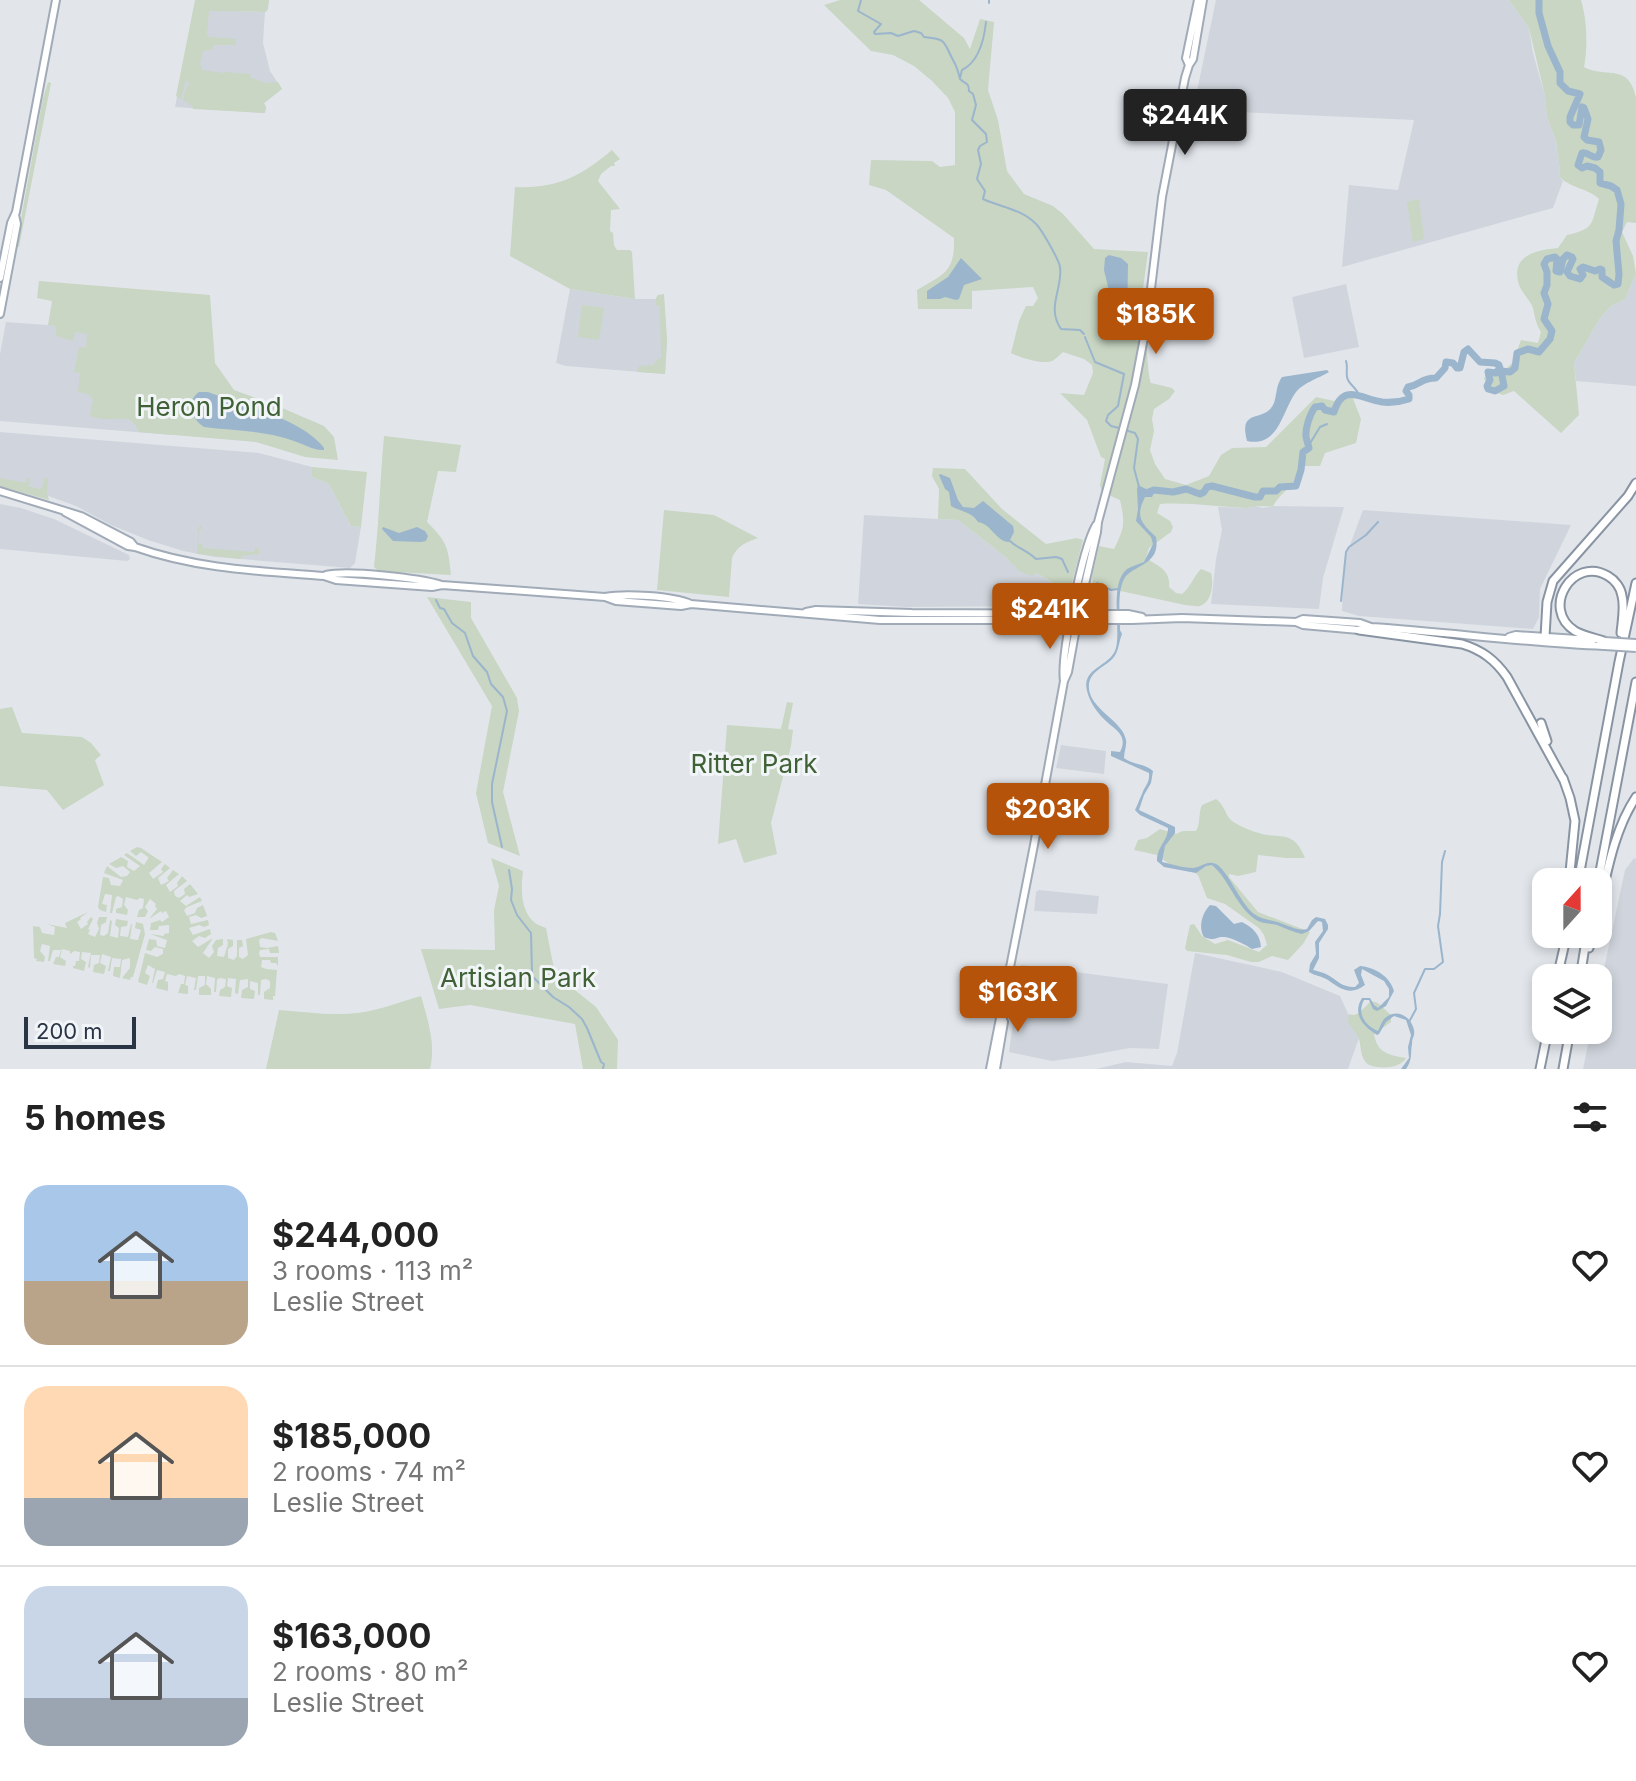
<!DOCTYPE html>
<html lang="en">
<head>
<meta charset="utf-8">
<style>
	:root { --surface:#fff; --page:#f2f2f2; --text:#222; --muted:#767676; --line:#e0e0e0; --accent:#b45309 }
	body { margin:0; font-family:Inter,sans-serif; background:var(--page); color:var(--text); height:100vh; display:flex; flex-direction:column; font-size:30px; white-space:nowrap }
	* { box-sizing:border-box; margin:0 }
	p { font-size:26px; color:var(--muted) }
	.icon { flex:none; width:44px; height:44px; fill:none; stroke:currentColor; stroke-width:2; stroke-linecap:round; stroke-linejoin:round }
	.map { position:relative; height:1069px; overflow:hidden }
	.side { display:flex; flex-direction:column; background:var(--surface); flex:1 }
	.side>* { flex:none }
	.needle { width:52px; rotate:21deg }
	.buttons { position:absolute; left:1532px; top:868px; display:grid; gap:16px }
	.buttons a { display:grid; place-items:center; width:80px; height:80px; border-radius:16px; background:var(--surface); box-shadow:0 4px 12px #0003; font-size:40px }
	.scale { position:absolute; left:24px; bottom:20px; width:112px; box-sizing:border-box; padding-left:8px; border:4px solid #293445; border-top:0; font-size:22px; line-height:28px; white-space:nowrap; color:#293445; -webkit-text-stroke:6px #f2f5f8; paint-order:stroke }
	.price { position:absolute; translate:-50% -68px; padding:0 18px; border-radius:8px; background:var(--accent); color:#fff; font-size:26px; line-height:52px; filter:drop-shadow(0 2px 4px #0008) }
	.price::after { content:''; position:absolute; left:50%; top:48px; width:24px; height:18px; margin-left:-12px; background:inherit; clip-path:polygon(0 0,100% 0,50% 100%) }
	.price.active { background:#222; color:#fff }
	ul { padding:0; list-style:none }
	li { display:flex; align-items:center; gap:24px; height:200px; padding:0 24px }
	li+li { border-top:2px solid var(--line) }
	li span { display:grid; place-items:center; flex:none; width:224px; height:160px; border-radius:24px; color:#555 }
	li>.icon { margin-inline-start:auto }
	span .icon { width:96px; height:96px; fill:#fffc; stroke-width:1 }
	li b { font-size:34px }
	h2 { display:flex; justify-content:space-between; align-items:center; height:96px; padding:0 24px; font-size:34px }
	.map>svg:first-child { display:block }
	.built { fill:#d0d5dd }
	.green { fill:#c8d6c3 }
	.water { fill:#9bb5cd }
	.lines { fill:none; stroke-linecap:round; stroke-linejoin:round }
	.stream { stroke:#9bb5cd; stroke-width:2 }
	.river { stroke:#9bb5cd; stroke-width:7 }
	.major-casing { stroke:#a1abb8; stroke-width:10 }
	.highway-casing { stroke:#8994a3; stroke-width:11 }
	.major { stroke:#fff; stroke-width:6 }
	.highway { stroke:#fff; stroke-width:7 }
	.major-bridge-casing { stroke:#a1abb8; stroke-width:10; stroke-linecap:butt }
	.major-bridge { stroke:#fff; stroke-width:6 }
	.labels { text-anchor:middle; stroke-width:6; stroke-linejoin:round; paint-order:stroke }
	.park-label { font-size:26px; fill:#3f6135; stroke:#f2f5f8 }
</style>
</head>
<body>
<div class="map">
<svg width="1636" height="1069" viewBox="0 0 1636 1069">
	<rect width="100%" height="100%" fill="#e2e6eb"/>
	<path class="built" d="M1216,0H1509L1529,28L1533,53L1545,96L1547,117L1556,140L1560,171L1559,176L1563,181L1553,208L1342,267L1349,185L1398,190L1414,120L1193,110Z
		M194,8L250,12H265L263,43L270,71L282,89L264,103L266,107L265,113L175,107Z
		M1636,273V386L1576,381L1574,363L1600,318L1611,306L1625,299Z
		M1346,284L1359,347L1304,358L1292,297Z
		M570,289L635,299H664L667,340L665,374L566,366L556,363Z
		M168,293H177L172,435L0,421V354L6,322L76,327Z
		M0,432L259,453L312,467V477L329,484L351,526L361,527L355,563L350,568L215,557L183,551L148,540L111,525L76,506L37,492L0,482Z
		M0,504L21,508L54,519L129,555L130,559L127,561L0,549Z
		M1255,506L1263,508L1273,506L1344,507L1323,578L1319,609L1211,604L1216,559L1222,530L1218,507L1248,508Z
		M1363,510L1571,525L1540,589L1539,617L1533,629L1359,616L1342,611L1344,561Z
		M864,515L958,520L1007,558L1010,563L1036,573L1053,583V606L906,607L858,604Z
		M1061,745L1106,751L1104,774L1056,768Z
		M1634,858L1636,859V1069H1583L1591,1030H1598V997L1625,870Z
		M1039,890L1099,896L1097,914L1034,911L1036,892Z
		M1195,953L1282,972L1340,996L1359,1038L1348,1069H1096L1126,1062L1172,1066L1177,1053Z
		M1021,965L1168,984L1159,1049L1130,1048L1081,1057L1052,1061L1009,1052Z"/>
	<path class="green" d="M195,0H269L268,9L266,12L209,11L207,35L210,37L236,39V45H213V49L203,51L200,64L202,70L223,73L224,72L251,74L250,77L265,83L278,82L282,89L264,103L266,107L265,113L193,109L192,106L183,100L186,87L190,85L186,80L181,99L176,96Z
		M840,0H919L964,38L970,49L980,19L994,22L988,90L998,120L1007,171L1024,194L1053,206L1063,214L1094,249L1148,252L1136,340L1146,347C1148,356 1148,377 1151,383L1172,388L1175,391L1169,399L1154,409L1152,419L1154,431L1150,450L1155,464L1165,479L1186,485L1209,476L1221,455L1232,448L1266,447L1316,397L1334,401L1352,396L1361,419L1356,443L1325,453L1320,466H1301C1295,488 1284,488 1273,506C1264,507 1256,505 1248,508C1218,507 1189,502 1160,504L1157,513L1170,521L1173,527L1171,532L1149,548L1146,558C1158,566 1171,570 1169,587L1176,593L1182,594C1191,587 1193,577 1201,569L1211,573C1214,582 1212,603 1200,606C1198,607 1187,605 1185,605L1093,585L1092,576L1099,546L1114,549C1125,527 1125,523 1120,500L1102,492L1100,485L1105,459L1101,457L1087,420L1060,393L1084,395L1093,373L1092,365L1084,359L1063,352C1062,353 1053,361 1052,361C1042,365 1019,357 1011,353L1019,321L1026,306H1033L1038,298L1033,287L972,291V309H918L917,290C944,274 955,272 954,238L886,190L869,185L871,160L932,161L940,167L955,165V112L948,98L932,81L914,66L893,55L871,51L824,5Z
		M1509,0H1581C1587,20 1588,47 1584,67C1606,79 1628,62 1636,97V223L1627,222L1622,232L1633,256L1636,273L1625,299L1611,306L1600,318L1574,363L1579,415L1561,433L1514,391L1503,395L1491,391L1484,379L1487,372H1503L1513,362L1521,340L1538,343L1541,332C1536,324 1535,317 1533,308C1530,300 1522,293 1519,285C1510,255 1536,250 1558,248L1567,235C1595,229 1591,224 1599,199C1588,188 1569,188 1559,176L1560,171L1556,140L1547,117L1545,96L1529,28Z
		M48,82L51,83L19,247L16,246L43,98Z
		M612,150L620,159L614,163L615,166H611L601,174L598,181L620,209L611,210L610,231L613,233L614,245L617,250H630L632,252L635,299L570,289L510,256L515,187C557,189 581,176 612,150Z
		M1419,199L1424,239L1413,242L1407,202Z
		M39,281L210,295L215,363L234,390L275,405L324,426L334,437L338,460L305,457L256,442L139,432C132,416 127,419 111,419C104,420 96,418 90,416L93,399L88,394L78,392L80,373L74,372L79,347L86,348L87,334L75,332L73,341L56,336V326L48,325L52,301L37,298Z
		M664,294L667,340L665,374L637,372L639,366L653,365L658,359L661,358L660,306L656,305V298L658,295Z
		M582,305L604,308L599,340L578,337Z
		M384,436L461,445L456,472L438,471L427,522C447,542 448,546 451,575L378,571L374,567C379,523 380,480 384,436Z
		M312,467L367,472L361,527L351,526L329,484L312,477Z
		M933,468L965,469L1002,509L1046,544L1077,538L1083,540L1068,598H1067L1066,606H1053L1052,582L1036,573L1032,576L1017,570L1016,566L1010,563L1007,558L958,520L938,519L939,489L932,476Z
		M45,477L48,479L47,492L49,500L0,486V478L26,483V485L27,478H30L29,485L27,486L39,489L42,488Z
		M664,510L714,515L758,538C746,542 737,546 732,558L729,597L657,590Z
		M200,526H202V529H199L198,544H202L203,548L254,552L255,548L259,549V554L242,556L241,559L197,554L198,529Z
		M427,597L471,602V618L517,698L519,711L503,792L520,856L488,843L476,793L492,706Z
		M787,702L793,703L788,729L793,730L791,746L771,823L777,854L744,863L736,839L718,844L727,725L781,729Z
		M12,707L22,733L82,737L91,743L101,755L95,760L104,785L63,810L47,790L0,786V709Z
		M1216,799C1226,806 1225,818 1235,823C1242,827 1251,831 1259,833C1282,840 1293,829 1305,858H1286L1258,855L1256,872L1238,876L1229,874V877L1258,912L1310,932L1303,944L1288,960L1272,956L1259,962H1251L1227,955L1187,951L1185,948L1190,925L1194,924L1202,936L1215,944L1228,940L1259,952L1267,945L1264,935L1259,928L1225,904L1207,898L1198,875L1194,872L1172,866L1157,855L1134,850L1138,840L1147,838L1160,829L1176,834L1183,831H1196C1201,823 1198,813 1202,805Z
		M137,847L141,848L162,862L149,873L153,879L163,872L161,869L165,864L170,868L158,878L161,885L169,881L167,878L173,870L179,874L166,885L170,892L178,886L177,883L182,876L187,881L174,891L175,896L179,898L185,894L184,889L190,884L198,894L189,897L187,895L180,901L186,906L200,897L202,901L187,907L184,910L187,916L195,913L197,908L203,905L207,916L201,918L196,915L189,917L191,924L208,920L209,925L204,927L199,925L189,928L193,935L210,929L211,934L205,938L199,936L192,941L198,947L213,938L203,953L209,958L214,952L212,946L216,940L223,939V945L218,948L217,956L224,957L228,944L227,939L233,940V946L228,949V958L234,960L237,956V940H242L243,946L239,948V957L243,959L248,955L246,939L271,932L275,933L278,941L262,938L259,940L260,947L267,948L278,946L279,953H270L269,949L260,950L259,953L260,957H278V966L276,963H271L270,960H262L261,967L266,969L277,970L275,996H273V1000L264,999V992L270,988V981L266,979L261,980L260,995H258V983L250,981V989L255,991L254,999L241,998L242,990L248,987V979L240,980L238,994L235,993L236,979L228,978L227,986L232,988L231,997L219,996L220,990L225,987L226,979L219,978L217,980L216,992H214L215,978L207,976L206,984L211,989V995H199V988L205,985V976H198L196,990H194L196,978L187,976L185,985L188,986V994L178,993L181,984H184L185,976L179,974L176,976L167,974L165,981L168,982V991L156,988L158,980L163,979L165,972L157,970L153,983H152L155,969L148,965L145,973L150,976L147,985L138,982L145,953L157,957L163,954V949L155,947L151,951L146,950L149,939L156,940L157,946L165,948L167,940L150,934L164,936V934L169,933V925L159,926L158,930H150L151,923L160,920L162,922L169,917L166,911L162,913L161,911L149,919L157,909L155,906L156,904L150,899L145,907L148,911L145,917H137L139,910L143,908L144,899L140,898L137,900L126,897L124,905L128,910L127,915L116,913V909L122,907L123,899L118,896L116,897L112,913H110L112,895L105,894L102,904L107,905L106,912L100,910L98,907L103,877L109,878L111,885L120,886L123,880L104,873L107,866L121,877L127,876L130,872L123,866L116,868L109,864L121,857L128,861L127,867L134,871L140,866L124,855L127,853L144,865L148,859V857L141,852L136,856L130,851Z
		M491,858L523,871C521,887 520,910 534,922C537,925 542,926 546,928L555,974L596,1007L618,1040L617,1069H583L575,1024L470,1005L439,1009L421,949L495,950L494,910L499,886Z
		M88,912L80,918L81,919L77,922L81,929L88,924L87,922L91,917L93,919L88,929L90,930L88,934L95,937L99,929L97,923L99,917H107L106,922L101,925L100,935L104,936L108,933L110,920L112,921L110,936L118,938L119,928L115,925L116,919L128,921L127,926L121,927L120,936L128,937L131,924H132L130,939L138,940L141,930L135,928L136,922L143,924L145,934L133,977H131L130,980L122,978L130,968V958L122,960L120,978L113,976L114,967H120L121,959L112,958L110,971H108L111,957L102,954L100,963L106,966L104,974L93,972L94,965L99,963L100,955H91L90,968L88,967L91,953L82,952L81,959L86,962L84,971L73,968V966H75L76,961H79L80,952L74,951L70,954V951L62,949L60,957L66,961L65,966L53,964L56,957H59L61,950H53L50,961H48L50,946L42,944L40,951L45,957L44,962L36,961L37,959L34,958L33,926L40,927L42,933L54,935L55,927L47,924L67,928L65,923Z
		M421,996C428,1021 436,1044 430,1069H266L279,1010C305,1012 332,1016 358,1013C379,1010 400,1002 421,996Z
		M1371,1001L1378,1003L1391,1015V1022L1374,1034C1377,1053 1389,1055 1406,1058C1400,1069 1379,1069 1369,1065C1359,1058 1362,1046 1358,1036C1355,1031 1349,1026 1348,1020C1348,1018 1349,1016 1349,1014L1354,1015L1359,1013Z"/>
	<path class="water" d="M1109,255L1121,258L1128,264L1127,323L1121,327L1117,324L1104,270L1105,258Z
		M961,258L982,279L964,285L959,299L956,300L945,297L940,299H927V291L948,277Z
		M1327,370L1329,372C1319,378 1303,383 1296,392C1282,411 1279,448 1247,441C1238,406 1265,424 1274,403C1277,394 1276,385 1282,377Z
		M199,392H208C242,405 302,419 324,448V450C315,451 303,444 294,441C264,430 234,431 204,427C191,418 185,402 199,392Z
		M940,474L950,478L958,500L963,507L974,508L983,501L1013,526L1014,532L1009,542C995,541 992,524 978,522C971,511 961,512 951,506L949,492L945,489L939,475Z
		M1138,485L1154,493L1152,497H1145C1135,517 1141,523 1156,537C1161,566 1133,564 1124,579C1117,593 1120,615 1120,630L1122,634C1119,641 1119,650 1114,657C1106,667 1091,670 1089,684C1086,708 1123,720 1126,740C1127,746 1124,752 1124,758C1133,765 1144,763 1153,771L1151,783L1144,795L1139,810L1175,827V833L1165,846L1162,862C1171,864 1183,868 1193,868C1203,867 1206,860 1216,864C1227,869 1240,903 1254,914C1262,920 1273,920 1283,924C1292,927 1298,931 1307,929L1312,920L1316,917L1325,919L1328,925V929L1319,943V958L1313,970C1317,971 1322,972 1326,974C1338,980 1340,987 1355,987L1359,983L1354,970L1360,966C1374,967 1390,976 1394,991L1386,1006L1377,1011L1373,1009L1369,1000H1364C1357,1013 1364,1025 1378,1031C1380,1027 1381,1023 1384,1019C1396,1007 1411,1016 1414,1030C1415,1038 1412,1036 1412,1044C1410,1054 1413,1059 1406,1069H1401L1409,1058L1408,1047L1411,1035L1406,1020L1394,1016L1386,1022L1379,1034L1377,1035C1363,1026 1352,1014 1362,998H1370L1374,1005L1378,1008L1389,997V989L1384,981L1362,969L1361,975L1365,985C1351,996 1340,989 1328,980C1322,976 1315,976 1309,972L1310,964L1316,954L1315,942L1323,931L1322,922L1318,921L1309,931L1302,934C1293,932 1285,928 1277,925C1270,923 1264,924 1258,921C1236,908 1230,880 1212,865L1206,866L1196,873L1164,867L1157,861C1157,846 1168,841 1168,828L1140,815L1135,810C1138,804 1139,800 1142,794C1145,785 1150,783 1149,773L1111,756V751L1120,752C1128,736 1117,731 1107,722C1098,714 1090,703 1087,691C1081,667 1111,667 1116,648C1121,627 1109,584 1127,569C1132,566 1139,564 1144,562L1153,544L1151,537L1136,521L1138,509L1137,489Z
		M383,527L399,533L417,527L425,531L428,536L426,541L421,542L393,541L382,529Z
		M1210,905L1216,906L1234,924L1242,922C1253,928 1260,934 1261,947L1252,949C1246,945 1233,938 1225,937C1215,936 1216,942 1204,937C1198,928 1202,913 1210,905Z"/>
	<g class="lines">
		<path class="stream" d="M861,0L858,11L881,24L874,32L875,34L891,33L898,36L914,31L921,33L924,37C948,39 943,42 953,60C957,67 958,70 960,79C965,84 969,82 969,91L973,94L976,105L972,120L986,134L987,142L980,146L978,150L981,164L977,179L985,191L983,199C1000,207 1021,209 1035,223C1041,228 1059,260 1060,267C1063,289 1046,307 1061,329L1080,330L1084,334
			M989,3V0
			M960,78L962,70C978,62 984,41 986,22
			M1085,337L1095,362L1124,374L1118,406L1108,415L1106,421L1111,426L1119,428
			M1346,361C1348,367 1346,371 1347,377C1348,384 1356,387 1359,395
			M1125,430L1135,433L1138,439L1134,468L1139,487
			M1309,445L1320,427L1327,424
			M1010,541C1017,548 1027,550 1036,559L1056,557L1062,559L1068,572
			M1097,583L1111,590L1118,589
			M436,600L440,608L444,609L452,623L465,633L473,656L487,672L491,684L503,697L507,711L492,784V802L502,847
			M1341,601L1346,552L1349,547L1366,535L1378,522
			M509,870L512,889L511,900L517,915L531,933L532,973
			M533,977L553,997L569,1007L582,1019L587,1028L601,1062L604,1064L603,1069
			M1409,1022L1416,1009L1414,993L1425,969H1434L1443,962L1438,926L1440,914L1442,862L1445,851"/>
		<path class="river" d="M1143,494L1154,490L1173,492L1186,489L1200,494L1204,492L1207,487L1212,486L1255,497H1260L1263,491H1276L1280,487L1296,486L1301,470L1303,452L1309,448C1308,444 1307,441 1306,437C1305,428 1310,414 1315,407L1322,406L1325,410L1334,412C1343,382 1361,399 1382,402C1391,403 1400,402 1409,399V395L1406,391L1408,387C1421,385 1420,378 1436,378L1445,368L1446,362L1453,363L1457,368H1460L1464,352L1468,349L1480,362L1495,363L1499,365L1500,368L1496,373L1488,372L1490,380L1487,386L1488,389L1495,391L1504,386L1501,371L1510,372L1515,368L1517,353L1528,349L1539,352L1550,339L1552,331L1544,319L1548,304L1544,293L1547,285V272L1544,264L1547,259L1555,257L1557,259L1556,271L1560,272L1563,259L1567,255L1572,257L1573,259L1567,272L1570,276L1580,279L1583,275L1580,269L1583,267L1595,271L1600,269L1602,270V277L1614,285L1618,284L1619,274L1616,241L1619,230L1621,204L1617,190L1611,186L1600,183V172L1595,168L1587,166L1582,168L1578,165L1582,153C1588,151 1591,159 1598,157L1601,150L1599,142L1587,140L1584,137L1588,119L1584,108L1582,107L1579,125H1573L1570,122V117L1580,94L1568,91L1560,83V72L1548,46L1539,13V0"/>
		<g class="major-casing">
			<path id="major" d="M1189,65L1186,58L1198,0
				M0,278L11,223L16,212L56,0
				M0,314L17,224L15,215
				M0,491L81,516L131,542L135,547
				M65,512L128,546L135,547C197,569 259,571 324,576L336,580L432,587L442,585
				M326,575C349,570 419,578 442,585L605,597C625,593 673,596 691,604
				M605,597L616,601L681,606L691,604L880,620H1132L1182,618L1296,622L1303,625L1359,630L1371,627
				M806,612L816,610L912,613L1128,614L1142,617
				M1296,622L1303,619L1360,623L1371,627C1449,632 1526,643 1604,646
				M1509,637L1516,635L1593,640
				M1064,681C1060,656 1083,547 1096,525
				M990,1069L1034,845L1064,681L1068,672L1080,606L1097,532L1098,522L1135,385L1147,322L1162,197L1185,78L1189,65L1193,59L1203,0
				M996,1069L1004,1022L1001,1015"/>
		</g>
		<g class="highway-casing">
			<path id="highway" d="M1359,630L1462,644C1482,650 1495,660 1507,677L1563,779
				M1545,637L1547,602L1553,581L1628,496L1636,483
				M1604,641C1595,638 1584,636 1575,631C1540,609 1573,555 1608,576C1615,580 1621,588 1622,596C1625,607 1622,621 1621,633
				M1541,723L1547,741
				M1563,778L1570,798L1575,821L1569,882
				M1578,882L1619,662L1636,583
				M1598,882L1636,682
				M1598,912C1607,873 1614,830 1636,797
				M1589,948L1593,934
				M1557,978L1567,934
				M1580,978L1587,934
				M1540,1069L1548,1030
				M1563,1069L1570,1030"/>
		</g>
		<use href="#major" class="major"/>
		<use href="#highway" class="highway"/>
		<g class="major-bridge-casing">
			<path id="major-bridge" d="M1604,641L1636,643
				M1604,646L1636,648"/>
		</g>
		<use href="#major-bridge" class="major-bridge"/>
	</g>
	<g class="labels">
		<g class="park-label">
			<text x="209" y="416">Heron Pond</text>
			<text x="754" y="773">Ritter Park</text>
			<text x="518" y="987">Artisian Park</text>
		</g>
	</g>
</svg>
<div class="buttons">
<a><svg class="needle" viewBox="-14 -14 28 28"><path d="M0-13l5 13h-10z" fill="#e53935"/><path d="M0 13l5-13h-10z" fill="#767676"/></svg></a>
<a><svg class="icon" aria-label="layers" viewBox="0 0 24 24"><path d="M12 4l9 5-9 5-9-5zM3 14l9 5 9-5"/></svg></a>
</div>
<div class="scale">200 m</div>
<b class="price active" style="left:1185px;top:157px">$244K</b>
<b class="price" style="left:1156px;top:356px">$185K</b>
<b class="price" style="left:1050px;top:651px">$241K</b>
<b class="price" style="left:1048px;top:851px">$203K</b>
<b class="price" style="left:1018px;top:1034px">$163K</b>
</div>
<section class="side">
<h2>5 homes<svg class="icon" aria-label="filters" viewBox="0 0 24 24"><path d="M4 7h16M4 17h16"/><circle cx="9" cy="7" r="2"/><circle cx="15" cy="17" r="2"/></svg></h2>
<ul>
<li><span style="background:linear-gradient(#a9c7e8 60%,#b9a48a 0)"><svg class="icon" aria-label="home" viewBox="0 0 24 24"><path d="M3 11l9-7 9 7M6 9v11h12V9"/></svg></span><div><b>$244,000</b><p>3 rooms · 113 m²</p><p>Leslie Street</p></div><svg class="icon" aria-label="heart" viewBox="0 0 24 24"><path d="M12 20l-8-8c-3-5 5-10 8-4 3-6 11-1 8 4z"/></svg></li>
<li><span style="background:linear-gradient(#ffd9b3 70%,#9aa5b1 0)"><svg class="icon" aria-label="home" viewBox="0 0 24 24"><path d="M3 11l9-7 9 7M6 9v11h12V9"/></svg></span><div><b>$185,000</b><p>2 rooms · 74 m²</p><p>Leslie Street</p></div><svg class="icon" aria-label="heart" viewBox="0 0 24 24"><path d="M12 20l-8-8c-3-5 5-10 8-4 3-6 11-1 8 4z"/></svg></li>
<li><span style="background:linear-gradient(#c9d6e8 70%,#9aa5b1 0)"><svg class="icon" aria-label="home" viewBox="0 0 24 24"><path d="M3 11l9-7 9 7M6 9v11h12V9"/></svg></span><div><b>$163,000</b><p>2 rooms · 80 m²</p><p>Leslie Street</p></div><svg class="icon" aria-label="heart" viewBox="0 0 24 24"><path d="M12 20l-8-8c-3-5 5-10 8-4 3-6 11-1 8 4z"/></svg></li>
</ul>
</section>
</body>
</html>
